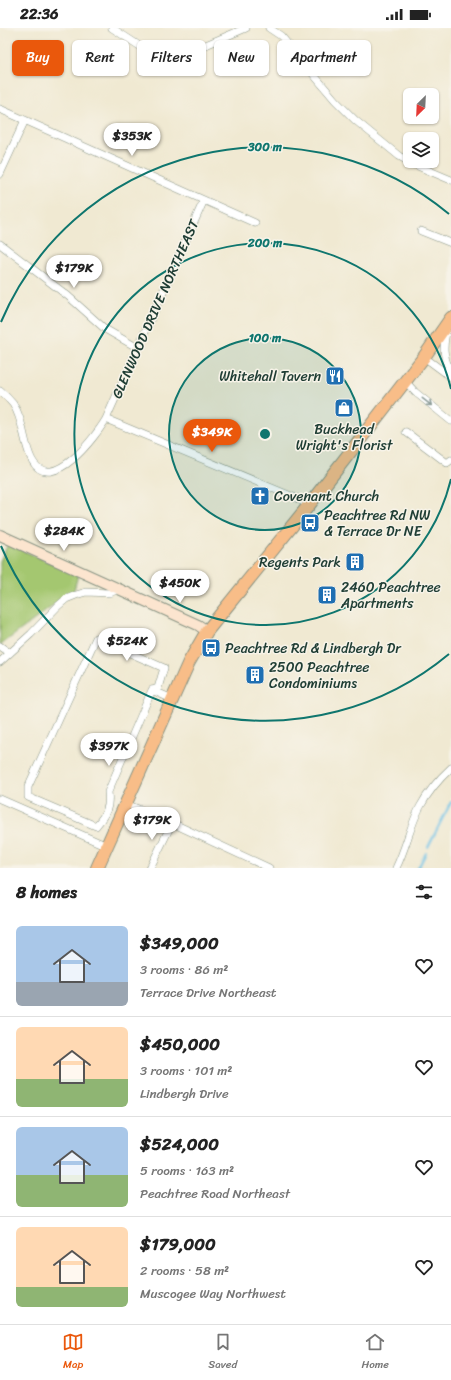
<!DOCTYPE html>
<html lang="en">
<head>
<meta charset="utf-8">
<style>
	:root { --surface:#fff; --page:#f6f6f6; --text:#222; --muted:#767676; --line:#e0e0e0; --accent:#ea580c }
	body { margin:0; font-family:Sriracha,sans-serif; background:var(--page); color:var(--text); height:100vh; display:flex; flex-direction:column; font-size:15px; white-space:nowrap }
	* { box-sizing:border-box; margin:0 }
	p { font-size:13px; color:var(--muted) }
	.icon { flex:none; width:22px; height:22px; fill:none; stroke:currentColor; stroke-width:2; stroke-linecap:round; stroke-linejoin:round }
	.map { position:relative; height:840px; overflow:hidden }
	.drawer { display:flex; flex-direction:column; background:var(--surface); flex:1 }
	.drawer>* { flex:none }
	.hud { position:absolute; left:12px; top:12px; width:427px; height:36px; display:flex; gap:8px }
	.needle { width:26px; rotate:204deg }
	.fabs { position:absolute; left:403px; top:60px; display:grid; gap:8px }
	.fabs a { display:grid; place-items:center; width:36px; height:36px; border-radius:6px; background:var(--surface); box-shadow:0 1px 3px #0004; font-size:20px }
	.price { position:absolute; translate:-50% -34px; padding:0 9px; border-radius:14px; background:#fff; color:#222; font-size:13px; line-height:26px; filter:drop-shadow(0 1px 2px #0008) }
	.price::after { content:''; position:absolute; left:50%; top:24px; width:12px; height:9px; margin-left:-6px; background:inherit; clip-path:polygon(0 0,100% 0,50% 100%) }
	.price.selected { background:var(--accent); color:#fff }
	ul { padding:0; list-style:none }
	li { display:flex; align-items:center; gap:12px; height:100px; padding:0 16px }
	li+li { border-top:1px solid var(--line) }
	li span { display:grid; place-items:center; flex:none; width:112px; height:80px; border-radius:6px; color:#555 }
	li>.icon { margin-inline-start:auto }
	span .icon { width:48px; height:48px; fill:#fffc; stroke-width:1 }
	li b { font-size:17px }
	h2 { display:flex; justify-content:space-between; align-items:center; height:48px; padding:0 16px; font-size:17px }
	.chip { padding:0 14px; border-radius:6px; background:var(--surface); box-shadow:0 1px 3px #0004; font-size:14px; line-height:36px }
	.chip.selected { background:var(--accent); color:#fff }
	.status { display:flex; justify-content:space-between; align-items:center; height:28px; padding:0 20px; background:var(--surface); direction:ltr }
	.status svg { height:11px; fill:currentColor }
	.dock { display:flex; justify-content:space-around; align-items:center; height:56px; border-top:1px solid var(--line); background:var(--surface); font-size:11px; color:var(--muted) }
	.dock a { display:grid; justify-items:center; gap:2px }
	.dock .selected { color:var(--accent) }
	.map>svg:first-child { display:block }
	.park { fill:#a4c770; stroke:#628252 }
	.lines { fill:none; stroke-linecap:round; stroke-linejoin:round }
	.stream { stroke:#6ac2e7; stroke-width:2 }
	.minor-casing { stroke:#889383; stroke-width:8 }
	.secondary-casing { stroke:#889383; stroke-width:12 }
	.trunk-casing { stroke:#889383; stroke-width:14 }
	.minor { stroke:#fff; stroke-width:7 }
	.secondary { stroke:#fce5cf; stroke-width:10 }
	.trunk { stroke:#f8bd88; stroke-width:12 }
	.oneway { stroke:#8f9e9a }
	.ring { fill:none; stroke:#0f766e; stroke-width:2 }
	.labels { text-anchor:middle; stroke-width:3; stroke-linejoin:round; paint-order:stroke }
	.street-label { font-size:14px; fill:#1f3d34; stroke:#f7f3e8 }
	.poi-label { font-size:14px; fill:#1f3d34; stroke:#f7f3e8; text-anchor:start }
	.centre { fill:#0f766e; stroke:#f7f3e8; stroke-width:2 }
	.ring-label { font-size:12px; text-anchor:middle; font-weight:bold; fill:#0f766e; stroke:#f7f3e8; stroke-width:3; stroke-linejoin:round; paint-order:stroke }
</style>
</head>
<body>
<div class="status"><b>22:36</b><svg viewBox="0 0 49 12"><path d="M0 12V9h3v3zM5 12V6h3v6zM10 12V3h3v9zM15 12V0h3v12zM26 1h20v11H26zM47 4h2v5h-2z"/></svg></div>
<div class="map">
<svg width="451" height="840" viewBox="0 0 451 840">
	<rect width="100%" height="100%" fill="#f7f3e8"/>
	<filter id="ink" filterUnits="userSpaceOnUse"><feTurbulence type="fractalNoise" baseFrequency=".025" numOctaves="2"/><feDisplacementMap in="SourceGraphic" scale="8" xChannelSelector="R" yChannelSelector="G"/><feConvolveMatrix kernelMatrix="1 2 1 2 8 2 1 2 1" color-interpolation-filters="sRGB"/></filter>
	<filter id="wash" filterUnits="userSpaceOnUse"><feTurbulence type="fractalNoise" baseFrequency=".012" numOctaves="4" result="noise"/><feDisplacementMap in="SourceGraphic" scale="16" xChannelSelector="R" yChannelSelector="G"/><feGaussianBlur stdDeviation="0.9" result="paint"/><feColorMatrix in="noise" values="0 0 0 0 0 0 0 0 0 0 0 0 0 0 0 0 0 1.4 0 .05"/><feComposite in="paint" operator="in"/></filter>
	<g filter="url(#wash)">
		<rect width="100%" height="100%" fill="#f0e9d2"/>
		<path class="park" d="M8,516L78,547L74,562L2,616L0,619V533Z"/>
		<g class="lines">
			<path class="stream" d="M428,819L451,774
				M418,840L426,825"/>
		</g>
	</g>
	<g filter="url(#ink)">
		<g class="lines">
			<g class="minor-casing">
				<path id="minor" d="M112,0L155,28L167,31L175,30L246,0
					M269,0L281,8L335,72L355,92L399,128L413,136L451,152
					M0,81L255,195
					M0,146L25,92
					M421,203L451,215
					M0,216L68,268L105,301L138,320
					M447,300C443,317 442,328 451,344
					M424,329L451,349
					M405,353L415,364L451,393
					M0,363C5,367 9,371 13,376C24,392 23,415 32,432C51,468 96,408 106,391L204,172
					M106,391L296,470L309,477
					M406,404L447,435L451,432
					M96,610L164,640L158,660L152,662L108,764C110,780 106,786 96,798L28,769V759Z
					M0,618L10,625
					M0,634L31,606L58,578L66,571L76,567L86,564L110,565L118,561
					M152,662L172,671
					M0,771L107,818
					M126,776L172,795L269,840
					M150,840L172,795
					M396,840C406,820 410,798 420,779C428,764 439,751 451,740"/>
			</g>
			<g class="secondary-casing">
				<path id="secondary" d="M0,507L198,597L207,603"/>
			</g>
			<g class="trunk-casing">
				<path id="trunk" d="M97,840L189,634L207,603L309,477L424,329L451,290"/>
			</g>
			<use href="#minor" class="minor"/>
			<use href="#secondary" class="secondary"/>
			<use href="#trunk" class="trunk"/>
		</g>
		<defs><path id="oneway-shaft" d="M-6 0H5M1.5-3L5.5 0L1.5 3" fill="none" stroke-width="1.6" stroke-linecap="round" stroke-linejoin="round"/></defs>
		<use class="oneway" href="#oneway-shaft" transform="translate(427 374) rotate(38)"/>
	</g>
	<circle cx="265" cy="406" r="96" fill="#0f766e" fill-opacity=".12"/>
	<g class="ring">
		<circle cx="265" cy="406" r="96"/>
		<path d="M451 451A191 191 0 1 1 451 361"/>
		<path d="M449 626A287 287 0 0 1 1 518M1 294A287 287 0 0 1 449 186"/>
	</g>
	<defs>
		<g id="restaurant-square" transform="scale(1)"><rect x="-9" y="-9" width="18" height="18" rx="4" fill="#1f6fb2" stroke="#f7f3e8"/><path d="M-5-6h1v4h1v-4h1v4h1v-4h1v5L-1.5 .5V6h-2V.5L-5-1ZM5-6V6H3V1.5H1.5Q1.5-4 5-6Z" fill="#fff"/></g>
		<g id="shop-square" transform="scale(1)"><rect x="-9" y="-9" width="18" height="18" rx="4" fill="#1f6fb2" stroke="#f7f3e8"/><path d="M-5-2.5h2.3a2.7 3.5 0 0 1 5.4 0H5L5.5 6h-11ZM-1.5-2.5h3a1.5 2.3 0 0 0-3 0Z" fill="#fff"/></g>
		<g id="church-square" transform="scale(1)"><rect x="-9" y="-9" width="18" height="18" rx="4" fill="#1f6fb2" stroke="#f7f3e8"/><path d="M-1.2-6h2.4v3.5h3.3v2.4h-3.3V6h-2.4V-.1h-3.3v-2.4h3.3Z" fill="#fff"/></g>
		<g id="bus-square" transform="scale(1)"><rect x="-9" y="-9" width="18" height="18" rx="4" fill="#1f6fb2" stroke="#f7f3e8"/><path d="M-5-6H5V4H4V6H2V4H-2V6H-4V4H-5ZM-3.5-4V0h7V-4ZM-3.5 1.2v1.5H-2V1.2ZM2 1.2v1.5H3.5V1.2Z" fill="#fff"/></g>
		<g id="building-square" transform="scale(1)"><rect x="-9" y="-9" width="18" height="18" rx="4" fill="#1f6fb2" stroke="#f7f3e8"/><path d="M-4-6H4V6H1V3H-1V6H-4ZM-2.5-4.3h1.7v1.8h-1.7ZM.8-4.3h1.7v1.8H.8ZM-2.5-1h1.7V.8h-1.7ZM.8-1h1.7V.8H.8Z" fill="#fff"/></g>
	</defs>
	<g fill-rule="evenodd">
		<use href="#restaurant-square" x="335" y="348"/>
		<use href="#shop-square" x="344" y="380"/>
		<use href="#church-square" x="260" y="468"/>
		<use href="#bus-square" x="310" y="495"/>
		<use href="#building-square" x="355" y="534"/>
		<use href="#building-square" x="327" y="567"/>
		<use href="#bus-square" x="211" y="620"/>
		<use href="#building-square" x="255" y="647"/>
	</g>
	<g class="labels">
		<g class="street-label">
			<text transform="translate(155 281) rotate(-66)" y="5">GLENWOOD DRIVE NORTHEAST</text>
		</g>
		<g class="poi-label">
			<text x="321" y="353" text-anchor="end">Whitehall Tavern</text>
			<text x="344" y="406" text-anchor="middle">Buckhead<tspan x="344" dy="16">Wright's Florist</tspan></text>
			<text x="274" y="473">Covenant Church</text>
			<text x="324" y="492">Peachtree Rd NW<tspan x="324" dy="16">&amp; Terrace Dr NE</tspan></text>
			<text x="341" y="539" text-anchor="end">Regents Park</text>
			<text x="341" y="564">2460 Peachtree<tspan x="341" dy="16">Apartments</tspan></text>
			<text x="225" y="625">Peachtree Rd &amp; Lindbergh Dr</text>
			<text x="269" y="644">2500 Peachtree<tspan x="269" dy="16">Condominiums</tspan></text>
		</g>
	</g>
	<circle cx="265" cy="406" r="6" class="centre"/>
	<g class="ring-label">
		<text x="265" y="123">300 m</text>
		<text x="265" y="219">200 m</text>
		<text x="265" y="314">100 m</text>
	</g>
</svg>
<div class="fabs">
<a><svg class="needle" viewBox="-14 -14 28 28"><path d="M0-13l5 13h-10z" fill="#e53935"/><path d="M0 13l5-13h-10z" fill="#767676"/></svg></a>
<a><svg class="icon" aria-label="layers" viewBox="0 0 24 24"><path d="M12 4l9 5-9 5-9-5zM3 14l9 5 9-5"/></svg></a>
</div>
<b class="price" style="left:132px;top:129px">$353K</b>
<b class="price" style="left:74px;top:261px">$179K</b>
<b class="price selected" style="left:212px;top:425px">$349K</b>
<b class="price" style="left:64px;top:524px">$284K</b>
<b class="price" style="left:180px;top:576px">$450K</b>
<b class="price" style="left:127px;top:634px">$524K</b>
<b class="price" style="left:109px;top:739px">$397K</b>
<b class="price" style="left:152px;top:813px">$179K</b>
<div class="hud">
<a class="chip selected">Buy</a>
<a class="chip">Rent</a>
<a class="chip">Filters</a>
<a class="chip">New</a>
<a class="chip">Apartment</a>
</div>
</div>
<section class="drawer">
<h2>8 homes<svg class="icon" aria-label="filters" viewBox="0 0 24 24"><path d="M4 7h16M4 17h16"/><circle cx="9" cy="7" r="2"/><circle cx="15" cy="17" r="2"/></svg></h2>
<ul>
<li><span style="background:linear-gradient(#a9c7e8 70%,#9aa5b1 0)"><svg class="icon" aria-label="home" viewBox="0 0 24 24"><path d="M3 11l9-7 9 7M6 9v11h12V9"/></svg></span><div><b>$349,000</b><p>3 rooms · 86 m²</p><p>Terrace Drive Northeast</p></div><svg class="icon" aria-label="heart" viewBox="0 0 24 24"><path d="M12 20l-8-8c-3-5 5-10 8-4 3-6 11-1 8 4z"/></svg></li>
<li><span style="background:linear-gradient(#ffd9b3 65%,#8fb573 0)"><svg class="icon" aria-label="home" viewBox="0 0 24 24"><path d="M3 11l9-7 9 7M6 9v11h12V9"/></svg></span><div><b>$450,000</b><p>3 rooms · 101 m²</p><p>Lindbergh Drive</p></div><svg class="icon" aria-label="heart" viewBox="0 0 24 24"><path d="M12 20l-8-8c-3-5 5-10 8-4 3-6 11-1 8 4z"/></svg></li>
<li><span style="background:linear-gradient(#a9c7e8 60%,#8fb573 0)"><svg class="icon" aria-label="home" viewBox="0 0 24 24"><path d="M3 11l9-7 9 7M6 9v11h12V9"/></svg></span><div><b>$524,000</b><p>5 rooms · 163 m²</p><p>Peachtree Road Northeast</p></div><svg class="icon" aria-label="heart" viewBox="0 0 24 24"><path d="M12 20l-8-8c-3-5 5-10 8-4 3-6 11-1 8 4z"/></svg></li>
<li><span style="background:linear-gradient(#ffd9b3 75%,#8fb573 0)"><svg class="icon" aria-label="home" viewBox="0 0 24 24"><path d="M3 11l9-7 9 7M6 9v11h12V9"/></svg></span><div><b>$179,000</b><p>2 rooms · 58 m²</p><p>Muscogee Way Northwest</p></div><svg class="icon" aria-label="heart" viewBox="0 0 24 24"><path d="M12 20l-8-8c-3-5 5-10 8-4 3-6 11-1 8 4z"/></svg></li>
</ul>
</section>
<nav class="dock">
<a class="selected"><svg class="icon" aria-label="map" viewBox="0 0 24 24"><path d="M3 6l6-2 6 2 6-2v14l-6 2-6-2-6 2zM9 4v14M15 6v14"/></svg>Map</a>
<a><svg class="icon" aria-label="saved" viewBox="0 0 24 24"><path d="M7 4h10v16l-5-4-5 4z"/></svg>Saved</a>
<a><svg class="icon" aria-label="home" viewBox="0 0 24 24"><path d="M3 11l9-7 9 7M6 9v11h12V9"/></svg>Home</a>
</nav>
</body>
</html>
